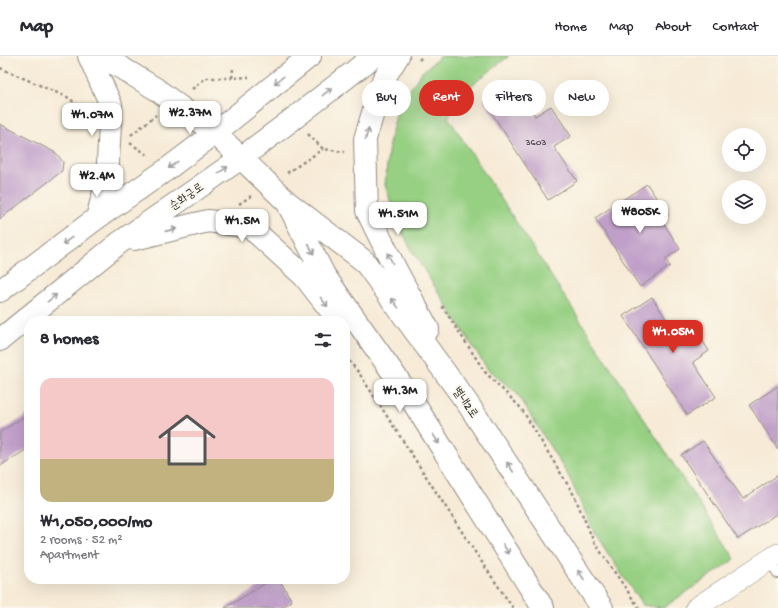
<!DOCTYPE html>
<html lang="en">
<head>
<meta charset="utf-8">
<style>
	:root { --surface:#fff; --page:#f2f2f3; --text:#2b2b33; --muted:#7c7c81; --line:#e1e1e2; --accent:#d93025 }
	body { margin:0; font-family:"Gochi Hand","Poor Story",sans-serif; background:var(--page); color:var(--text); height:100vh; display:flex; flex-direction:column; font-size:15px; white-space:nowrap }
	* { box-sizing:border-box; margin:0 }
	p { font-size:13px; color:var(--muted) }
	.icon { flex:none; width:22px; height:22px; fill:none; stroke:currentColor; stroke-width:2; stroke-linecap:round; stroke-linejoin:round }
	.map { position:relative; flex:1; overflow:hidden }
	.side { position:absolute; left:24px; top:260px; width:326px; height:268px; display:flex; flex-direction:column; background:var(--surface); border-radius:16px; box-shadow:0 4px 16px #0002 }
	.side>* { flex:none }
	.banner { position:absolute; left:362px; top:24px; width:356px; height:36px; display:flex; gap:8px }
	.buttons { position:absolute; left:722px; top:72px; display:grid; gap:8px }
	.buttons a { display:grid; place-items:center; width:44px; height:44px; border-radius:50%; background:var(--surface); box-shadow:0 4px 16px #0002; font-size:20px }
	.price { position:absolute; translate:-50% -34px; padding:0 9px; border-radius:8px; background:#fff; color:#222; font-size:13px; line-height:26px; filter:drop-shadow(0 1px 2px #0008) }
	.price::after { content:''; position:absolute; left:50%; top:24px; width:12px; height:9px; margin-left:-6px; background:inherit; clip-path:polygon(0 0,100% 0,50% 100%) }
	.price.current { background:var(--accent); color:#fff }
	ul { padding:0; list-style:none }
	li { display:grid; align-content:center; gap:8px; height:212px; padding:0 16px }
	li+li { border-top:1px solid var(--line) }
	li span { display:grid; place-items:center; height:124px; border-radius:12px; color:#555 }
	li>.icon { margin-inline-start:auto }
	span .icon { width:72px; height:72px; fill:#fffc; stroke-width:1 }
	li b { font-size:17px }
	h2 { display:flex; justify-content:space-between; align-items:center; height:48px; padding:0 16px; font-size:17px }
	.tag { padding:0 14px; border-radius:18px; background:var(--surface); box-shadow:0 4px 16px #0002; font-size:14px; line-height:36px }
	.tag.current { background:var(--accent); color:#fff }
	header { display:flex; align-items:center; gap:24px; box-sizing:border-box; height:56px; padding:0 20px; background:var(--surface); border-bottom:1px solid var(--line) }
	header strong { font-size:19px }
	nav { display:flex; gap:22px; margin-inline-start:auto; font-size:14px }
	.map>svg:first-child { display:block }
	.green { fill:#97d083; stroke:#617e57 }
	.building { fill:#c09fc9 }
	.lines { fill:none; stroke-linecap:round; stroke-linejoin:round }
	.service-casing { stroke:#918b81; stroke-width:12 }
	.minor-casing { stroke:#918b81; stroke-width:22 }
	.tertiary-casing { stroke:#918b81; stroke-width:24 }
	.path { stroke:#918b81; stroke-width:2.5; stroke-dasharray:3 3; stroke-linecap:butt }
	.service { stroke:#fff; stroke-width:10 }
	.minor { stroke:#fff; stroke-width:21 }
	.tertiary { stroke:#fff; stroke-width:22 }
	.oneway { stroke:#a0a0a0 }
	.labels { text-anchor:middle; stroke-width:3.5; stroke-linejoin:round; paint-order:stroke }
	.number-label { font-size:10px; fill:#504852 }
	.street-label { font-size:12px; fill:#2b2b2b; stroke:#fbf7ec }
</style>
</head>
<body>
<header>
<strong>Map</strong>
<nav><a>Home</a><a>Map</a><a>About</a><a>Contact</a></nav>
</header>
<div class="map">
<svg width="778" height="552" viewBox="0 0 778 552">
	<rect width="100%" height="100%" fill="#fbf7ec"/>
	<filter id="ink" filterUnits="userSpaceOnUse"><feTurbulence type="fractalNoise" baseFrequency=".025" numOctaves="2"/><feDisplacementMap in="SourceGraphic" scale="8" xChannelSelector="R" yChannelSelector="G"/><feConvolveMatrix kernelMatrix="1 2 1 2 8 2 1 2 1" color-interpolation-filters="sRGB"/></filter>
	<filter id="wash" filterUnits="userSpaceOnUse"><feTurbulence type="fractalNoise" baseFrequency=".012" numOctaves="4" result="noise"/><feDisplacementMap in="SourceGraphic" scale="16" xChannelSelector="R" yChannelSelector="G"/><feGaussianBlur stdDeviation="0.9" result="paint"/><feColorMatrix in="noise" values="0 0 0 0 0 0 0 0 0 0 0 0 0 0 0 0 0 1.4 0 .05"/><feComposite in="paint" operator="in"/></filter>
	<g filter="url(#wash)">
		<rect width="100%" height="100%" fill="#f7ebd7"/>
		<path class="green" d="M441,0H509L472,29L448,61L735,503L663,552L642,549L594,476L569,421L516,336L488,314L412,195L397,165L385,129L389,88L398,51L421,17Z"/>
		<g id="blocks">
			<path class="building" d="M513,26L535,60L551,50L571,80L554,91L577,125L548,144L484,45Z
				M0,68L56,97L63,106L62,115L0,163Z
				M647,128L668,159L661,163L680,193L665,203L670,210L640,231L595,162Z
				M652,241L674,275L690,265L709,295L693,306L716,341L687,359L623,260Z
				M778,330V393L749,349Z
				M29,358V392L0,410V376Z
				M703,385L743,443L778,419V457L738,483L681,399Z
				M272,523H279L292,545L281,552H225Z"/>
		</g>
	</g>
	<g filter="url(#ink)">
		<use href="#blocks" fill-opacity="0" stroke="#918b81" stroke-width="1"/>
		<g class="lines">
			<g class="service-casing">
				<path id="service" d="M769,503L778,517"/>
			</g>
			<g class="minor-casing">
				<path id="minor" d="M696,552L778,498"/>
			</g>
			<g class="tertiary-casing">
				<path id="tertiary" d="M89,0L111,49L107,125L97,162
					M102,0L156,33L215,77L287,146L364,205L468,348L602,552
					M398,0L383,24L365,83L367,155L396,214L428,273
					M289,150L324,219L408,338L543,552
					M134,183L208,165L250,171L304,220L339,265
					M0,235L97,162L166,114L215,77L310,0
					M0,284L119,187L241,102L293,63L374,0"/>
			</g>
			<path class="path" d="M419,4L423,0
				M0,12L69,42L90,60
				M233,13L232,22L249,21
				M192,33L206,22H232
				M308,78L323,93L345,96
				M131,79L156,59
				M130,87L149,100
				M287,117L323,93
				M239,148L251,140
				M442,250L485,316L521,352L574,439L594,486L639,552
				M345,300L359,317L475,496L513,552"/>
			<use href="#service" class="service"/>
			<use href="#minor" class="minor"/>
			<use href="#tertiary" class="tertiary"/>
		</g>
		<defs><path id="oneway-shaft" d="M-6 0H5M1.5-3L5.5 0L1.5 3" fill="none" stroke-width="1.6" stroke-linecap="round" stroke-linejoin="round"/></defs>
		<g class="oneway">
			<use href="#oneway-shaft" transform="translate(279 24) rotate(142)"/>
			<use href="#oneway-shaft" transform="translate(327 36) rotate(-38)"/>
			<use href="#oneway-shaft" transform="translate(367 78) rotate(-75)"/>
			<use href="#oneway-shaft" transform="translate(173 109) rotate(143)"/>
			<use href="#oneway-shaft" transform="translate(223 114) rotate(-35)"/>
			<use href="#oneway-shaft" transform="translate(171 174) rotate(-13)"/>
			<use href="#oneway-shaft" transform="translate(67 185) rotate(143)"/>
			<use href="#oneway-shaft" transform="translate(311 193) rotate(63)"/>
			<use href="#oneway-shaft" transform="translate(390 202) rotate(-116)"/>
			<use href="#oneway-shaft" transform="translate(52 242) rotate(-39)"/>
			<use href="#oneway-shaft" transform="translate(324 246) rotate(52)"/>
			<use href="#oneway-shaft" transform="translate(395 247) rotate(-126)"/>
			<use href="#oneway-shaft" transform="translate(436 383) rotate(58)"/>
			<use href="#oneway-shaft" transform="translate(510 411) rotate(-123)"/>
			<use href="#oneway-shaft" transform="translate(506 493) rotate(58)"/>
			<use href="#oneway-shaft" transform="translate(581 519) rotate(-123)"/>
		</g>
	</g>
	<g class="labels">
		<g class="number-label">
			<text x="536" y="89">3603</text>
		</g>
		<g class="street-label">
			<text transform="translate(186 140) rotate(-35)" y="4">순화궁로</text>
			<text transform="translate(466 346) rotate(55)" y="4">별내2로</text>
		</g>
	</g>
</svg>
<div class="buttons">
<a><svg class="icon" aria-label="locate" viewBox="0 0 24 24"><circle cx="12" cy="12" r="6"/><path d="M12 2v4M12 18v4M2 12h4M18 12h4"/></svg></a>
<a><svg class="icon" aria-label="layers" viewBox="0 0 24 24"><path d="M12 4l9 5-9 5-9-5zM3 14l9 5 9-5"/></svg></a>
</div>
<b class="price" style="left:190px;top:79px">₩2.37M</b>
<b class="price" style="left:92px;top:81px">₩1.07M</b>
<b class="price" style="left:97px;top:142px">₩2.4M</b>
<b class="price" style="left:640px;top:178px">₩805K</b>
<b class="price" style="left:398px;top:180px">₩1.51M</b>
<b class="price" style="left:242px;top:187px">₩1.5M</b>
<b class="price current" style="left:673px;top:298px">₩1.05M</b>
<b class="price" style="left:400px;top:357px">₩1.3M</b>
<div class="banner">
<a class="tag">Buy</a>
<a class="tag current">Rent</a>
<a class="tag">Filters</a>
<a class="tag">New</a>
</div>
<section class="side">
<h2>8 homes<svg class="icon" aria-label="filters" viewBox="0 0 24 24"><path d="M4 7h16M4 17h16"/><circle cx="9" cy="7" r="2"/><circle cx="15" cy="17" r="2"/></svg></h2>
<ul>
<li><span style="background:linear-gradient(#f6c9c9 65%,#c2b280 0)"><svg class="icon" aria-label="home" viewBox="0 0 24 24"><path d="M3 11l9-7 9 7M6 9v11h12V9"/></svg></span><div><b>₩1,050,000/mo</b><p>2 rooms · 52 m²</p><p>Apartment</p></div></li>
</ul>
</section>
</div>
</body>
</html>
